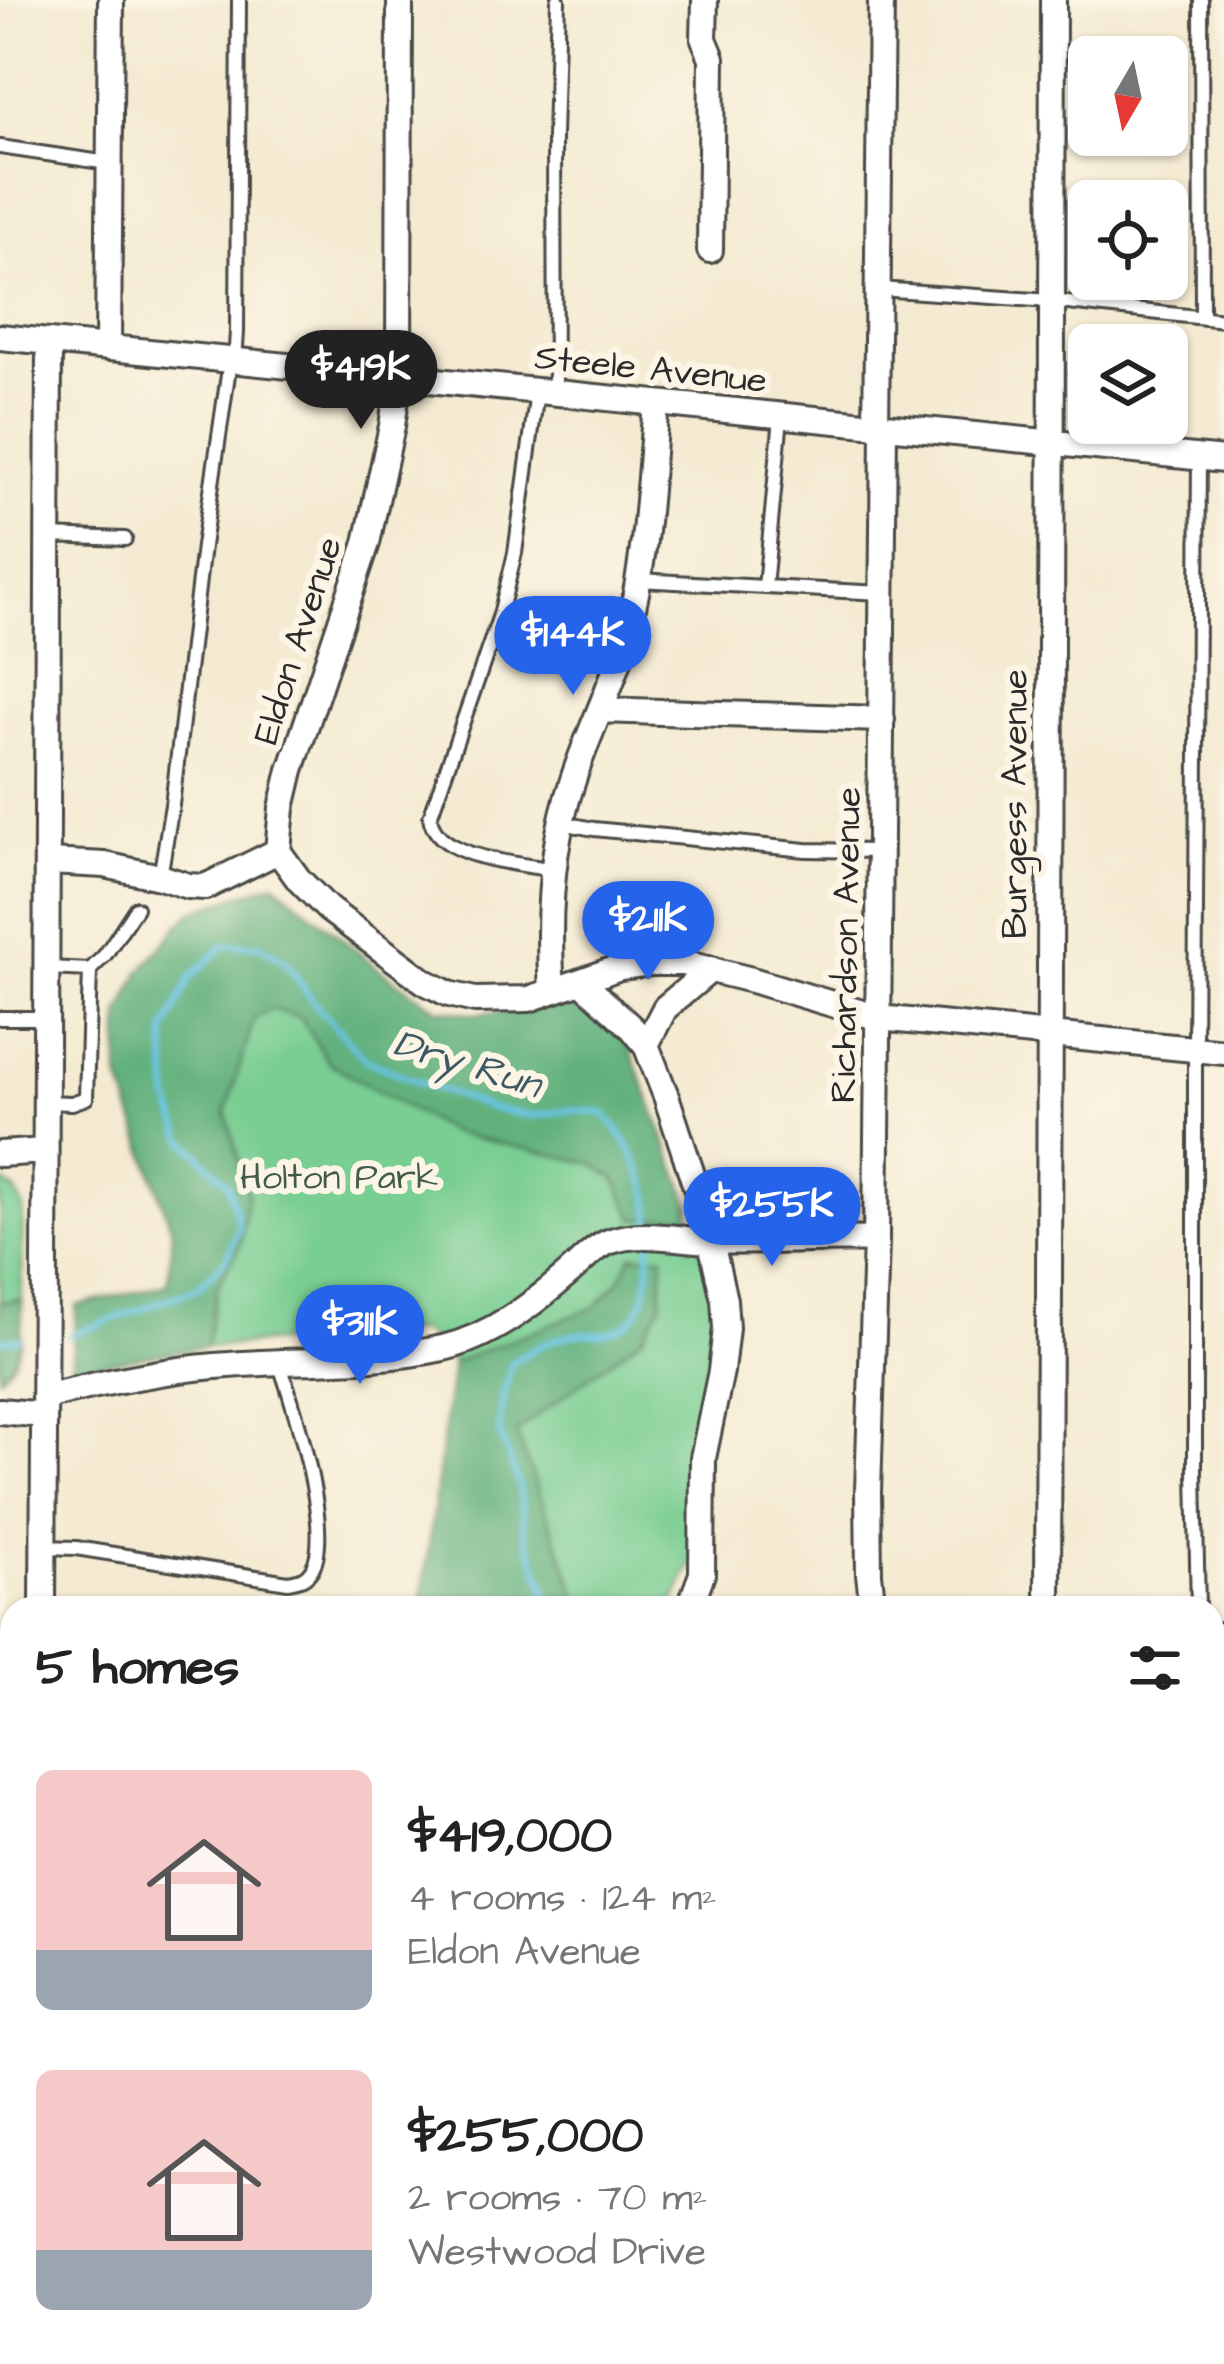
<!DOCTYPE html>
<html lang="en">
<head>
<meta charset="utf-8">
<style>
	:root { --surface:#fff; --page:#f2f2f2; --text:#222; --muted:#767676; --accent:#2563eb }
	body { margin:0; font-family:"Architects Daughter",sans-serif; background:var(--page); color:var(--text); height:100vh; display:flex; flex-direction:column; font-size:45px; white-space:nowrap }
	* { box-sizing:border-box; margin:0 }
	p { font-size:39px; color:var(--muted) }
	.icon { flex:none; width:66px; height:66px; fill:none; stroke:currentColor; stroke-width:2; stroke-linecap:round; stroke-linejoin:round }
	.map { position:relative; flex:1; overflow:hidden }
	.panel { position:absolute; left:0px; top:1596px; width:1224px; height:768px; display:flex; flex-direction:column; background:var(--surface); border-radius:36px 36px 0 0; box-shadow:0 3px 9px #0004 }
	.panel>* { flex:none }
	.needle { width:78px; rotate:189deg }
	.controls { position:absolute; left:1068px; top:36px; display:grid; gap:24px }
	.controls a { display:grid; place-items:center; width:120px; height:120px; border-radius:18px; background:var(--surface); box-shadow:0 3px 9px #0004; font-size:60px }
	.price { position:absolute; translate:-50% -102px; padding:0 27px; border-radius:42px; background:var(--accent); color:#fff; font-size:39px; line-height:78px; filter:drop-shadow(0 3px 6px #0008) }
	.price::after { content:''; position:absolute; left:50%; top:72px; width:36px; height:27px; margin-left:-18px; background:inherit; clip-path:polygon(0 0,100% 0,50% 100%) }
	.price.current { background:#222; color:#fff }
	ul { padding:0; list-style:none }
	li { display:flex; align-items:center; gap:36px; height:300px; padding:0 36px }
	li span { display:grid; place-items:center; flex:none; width:336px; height:240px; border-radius:18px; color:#555 }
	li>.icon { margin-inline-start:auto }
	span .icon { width:144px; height:144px; fill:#fffc; stroke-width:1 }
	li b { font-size:51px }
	h2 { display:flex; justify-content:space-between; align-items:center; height:144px; padding:0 36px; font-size:51px }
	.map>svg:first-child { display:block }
	.green { fill:#79ce93; stroke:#527c5f; stroke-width:3 }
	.forest { fill:#62b17d; stroke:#466e54; stroke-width:3 }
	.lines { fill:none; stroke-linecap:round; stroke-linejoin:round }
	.stream { stroke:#67c4e5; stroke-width:6 }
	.lane-casing { stroke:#494844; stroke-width:18 }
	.street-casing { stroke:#494844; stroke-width:30 }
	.secondary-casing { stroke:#494844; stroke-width:39 }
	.lane { stroke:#fff; stroke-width:12 }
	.street { stroke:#fff; stroke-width:24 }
	.secondary { stroke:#fee4c6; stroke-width:33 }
	.rail-casing { stroke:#2b2b2b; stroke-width:10 }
	.rail { stroke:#fcf5e5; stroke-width:6; stroke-dasharray:18; stroke-linecap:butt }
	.labels { text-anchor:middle; stroke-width:12; stroke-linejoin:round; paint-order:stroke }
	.street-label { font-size:36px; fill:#2b2b2b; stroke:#fcf5e5 }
	.park-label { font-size:36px; fill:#425c4a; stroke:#fcf5e5 }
	.water-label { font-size:39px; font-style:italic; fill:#3d5963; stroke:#fcf5e5 }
</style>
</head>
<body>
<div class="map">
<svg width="1224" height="2364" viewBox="0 0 1224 2364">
	<rect width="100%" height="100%" fill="#fcf5e5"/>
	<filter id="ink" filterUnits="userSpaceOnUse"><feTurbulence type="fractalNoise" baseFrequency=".00833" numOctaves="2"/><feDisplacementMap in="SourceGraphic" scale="24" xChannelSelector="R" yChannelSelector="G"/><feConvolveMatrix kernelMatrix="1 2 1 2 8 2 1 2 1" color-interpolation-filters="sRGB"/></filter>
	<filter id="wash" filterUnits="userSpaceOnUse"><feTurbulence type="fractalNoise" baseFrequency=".004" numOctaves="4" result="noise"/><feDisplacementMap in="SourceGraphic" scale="48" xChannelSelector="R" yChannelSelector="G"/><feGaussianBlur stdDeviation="2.7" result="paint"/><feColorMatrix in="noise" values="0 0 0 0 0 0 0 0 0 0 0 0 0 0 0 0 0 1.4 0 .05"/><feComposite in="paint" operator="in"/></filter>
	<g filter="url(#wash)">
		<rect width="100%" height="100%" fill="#f4ead1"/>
		<path class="green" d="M274,921L660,1157L689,1217L715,1286L718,1350L694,1559L671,1608H582L516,1432L422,1331L183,1349L182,1213L128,1059L179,923Z
			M0,1181L15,1190L23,1207L21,1342L14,1361L0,1377Z
			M1212,1852L1224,1857V1922L1212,1919Z
			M792,2352H954V2364H791Z"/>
		<path class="forest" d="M275,883L380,970L438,1009L476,1014L569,1006L598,1011L624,1034L691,1206L689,1217L635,1219L615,1178L592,1163L452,1133L329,1063L301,1018L272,1009L254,1019L226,1112L248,1193L240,1244L217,1287L206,1347L71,1368L77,1306L168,1284L172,1230L119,1075L120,1015L140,972L191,912Z
			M632,1255L663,1256L661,1305L643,1336L516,1432L582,1608H421L452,1363L595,1307L620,1280Z
			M22,1300C22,1330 23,1354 0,1377V1302Z
			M1224,1691V1857L1212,1852V1692Z
			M728,2352H792L791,2364H731Z"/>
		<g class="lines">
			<path class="stream" d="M70,1335L198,1288L227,1258L239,1227L228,1184L183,1138L169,1098L165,1032L191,977L225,945H259L286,962L314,1003L365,1059L408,1078L490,1108L533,1116L569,1110L604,1113C632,1145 653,1183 651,1227
				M0,1340L18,1339
				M553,1608L525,1535L519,1485L499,1432L503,1396L512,1362C532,1350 551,1338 574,1334C583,1333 594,1335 603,1333C651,1325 649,1279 650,1241
				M1212,1832L1224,1835
				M760,2352L762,2364"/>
		</g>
	</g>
	<g filter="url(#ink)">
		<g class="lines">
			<g class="lane-casing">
				<path id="lane" d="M1201,0L1202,317
					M0,147L108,163
					M879,289L1050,301L1224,320
					M537,392L515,553L500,615L430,817C436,859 518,863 553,870
					M555,394L554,136L558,0
					M49,536L125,539
					M639,580L765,587L781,417
					M765,587L883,593
					M562,823L594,829L806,850L881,851
					M160,877L172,805L203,546L230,361L236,347L237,332L239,0
					M90,970L105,955L136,908
					M0,1018H46
					M45,1102L72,1103L86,1098L90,970L48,968
					M44,1547L76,1548L288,1582C299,1580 306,1579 312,1569C334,1532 293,1403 279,1362
					M1198,1608L1195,1473V1049L1199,458
					M1212,1630L1224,1629
					M0,1666H12
					M1212,2151L1224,2152
					M457,2364V2352"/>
			</g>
			<g class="street-casing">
				<path id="street" d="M400,0L399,378L392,426L367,543L291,770L282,808L278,851L299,880L328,909L425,982L449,994L475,1000L529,999L581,981L633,1029L646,1045L666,1096L704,1211L724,1300L726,1328L721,1371L703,1458L702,1574L690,1606
					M705,0L704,39L712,58L710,250
					M0,337L1224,460
					M108,348L111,0
					M876,426L881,0
					M600,710L882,719
					M49,862L105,865L160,877L188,886L205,887L278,851
					M581,981L620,967L651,963H683L752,980L879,1018L1224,1052
					M552,990C547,920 550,847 573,780C589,730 614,684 627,633C647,558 649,480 656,404
					M646,1045L665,1008L711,969
					M0,1154L44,1151
					M44,1397C101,1383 157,1371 215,1366C291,1359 369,1364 443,1348C490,1337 532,1305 568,1274C581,1263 594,1247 611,1241C642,1230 680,1240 711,1241C766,1243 821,1238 876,1240
					M0,1411L44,1415
					M43,1608C45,1186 49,764 49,342
					M873,1608L869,1574L868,1492L876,1240L884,427
					M1048,1608L1053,0
					M1212,2291L1224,2293
					M592,2352V2364
					M954,2352V2364
					M40,2364V2352
					M321,2364V2352"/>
			</g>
			<g class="secondary-casing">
				<path id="secondary" d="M1212,1919L1224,1922
					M0,2034H12"/>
			</g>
			<use href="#lane" class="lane"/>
			<use href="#street" class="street"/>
			<use href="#secondary" class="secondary"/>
			<g class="rail-casing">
				<path id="rail" d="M1212,1671L1224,1669
					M0,1785L12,1784"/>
			</g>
			<use href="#rail" class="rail"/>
		</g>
	</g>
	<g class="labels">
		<g class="street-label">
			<text transform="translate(651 367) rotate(6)" y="13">Steele Avenue</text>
			<text transform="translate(296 640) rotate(-72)" y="13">Eldon Avenue</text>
			<text transform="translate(1013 804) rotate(-90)" y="13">Burgess Avenue</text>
			<text transform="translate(844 945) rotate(-89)" y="13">Richardson Avenue</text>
		</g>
		<g class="park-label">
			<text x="339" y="1188">Holton Park</text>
		</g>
		<g class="water-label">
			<text transform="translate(468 1062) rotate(17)" y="14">Dry Run</text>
		</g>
	</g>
</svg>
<div class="controls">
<a><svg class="needle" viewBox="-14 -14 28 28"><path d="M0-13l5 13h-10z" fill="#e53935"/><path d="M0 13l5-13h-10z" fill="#767676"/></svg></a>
<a><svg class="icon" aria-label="locate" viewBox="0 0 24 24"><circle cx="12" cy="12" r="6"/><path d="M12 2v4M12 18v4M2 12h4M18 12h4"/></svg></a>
<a><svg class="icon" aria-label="layers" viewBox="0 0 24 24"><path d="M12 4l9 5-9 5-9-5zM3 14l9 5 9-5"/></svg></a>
</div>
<b class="price current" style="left:361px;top:432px">$419K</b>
<b class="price" style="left:573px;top:698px">$144K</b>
<b class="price" style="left:648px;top:983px">$211K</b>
<b class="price" style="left:772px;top:1269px">$255K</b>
<b class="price" style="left:360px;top:1387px">$311K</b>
<section class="panel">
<h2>5 homes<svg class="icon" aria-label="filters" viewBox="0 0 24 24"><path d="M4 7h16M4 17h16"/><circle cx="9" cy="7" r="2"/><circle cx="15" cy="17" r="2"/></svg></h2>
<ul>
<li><span style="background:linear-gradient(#f6c9c9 75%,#9aa5b1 0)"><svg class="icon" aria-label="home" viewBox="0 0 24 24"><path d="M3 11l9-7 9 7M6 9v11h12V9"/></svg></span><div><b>$419,000</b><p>4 rooms · 124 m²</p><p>Eldon Avenue</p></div></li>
<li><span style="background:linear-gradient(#f6c9c9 75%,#9aa5b1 0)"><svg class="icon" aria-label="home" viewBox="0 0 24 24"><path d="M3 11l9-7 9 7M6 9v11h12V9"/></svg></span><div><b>$255,000</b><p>2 rooms · 70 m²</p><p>Westwood Drive</p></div></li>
</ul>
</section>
</div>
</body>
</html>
